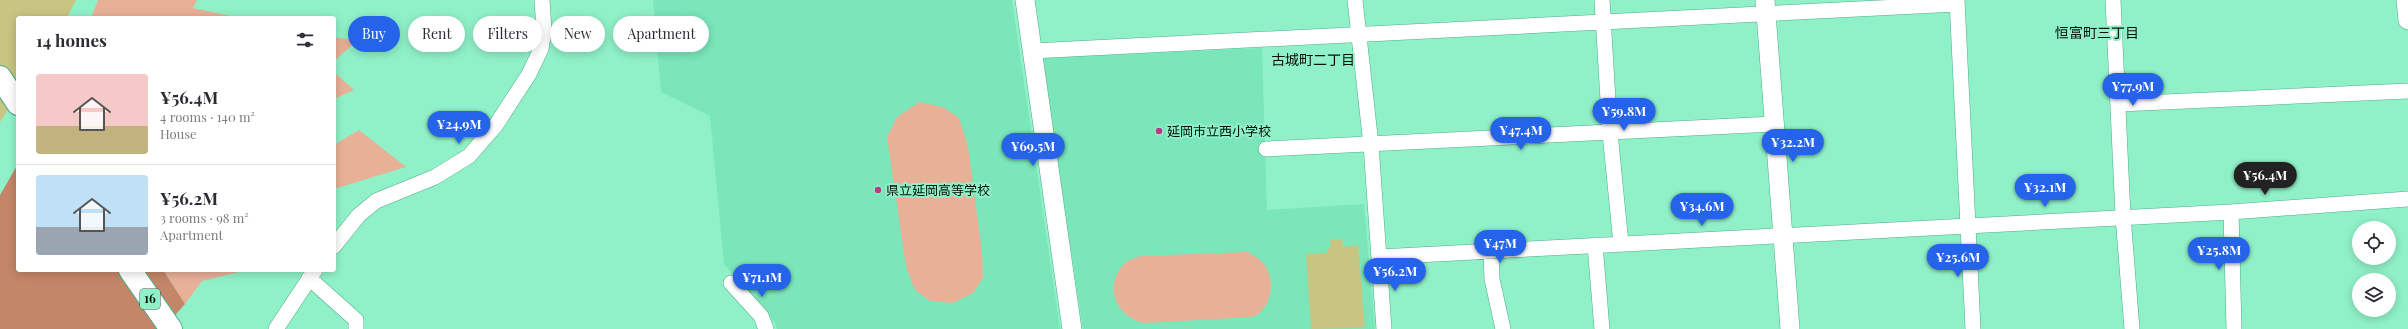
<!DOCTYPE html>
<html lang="en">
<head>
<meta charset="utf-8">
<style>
	:root { --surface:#fff; --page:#f7f7f7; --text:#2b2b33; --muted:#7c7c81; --line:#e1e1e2; --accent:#2563eb }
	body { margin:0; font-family:"Playfair Display","Noto Sans JP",serif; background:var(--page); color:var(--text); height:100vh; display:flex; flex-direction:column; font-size:15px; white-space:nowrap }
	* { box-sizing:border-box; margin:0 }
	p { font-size:13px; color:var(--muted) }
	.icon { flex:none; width:22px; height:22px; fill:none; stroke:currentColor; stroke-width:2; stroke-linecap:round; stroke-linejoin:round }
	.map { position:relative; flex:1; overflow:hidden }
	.details { position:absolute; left:16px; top:16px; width:320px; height:256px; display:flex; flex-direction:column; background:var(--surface); border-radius:4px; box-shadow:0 2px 10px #0003 }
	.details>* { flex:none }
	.top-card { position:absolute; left:348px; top:16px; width:380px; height:36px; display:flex; gap:8px }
	.buttons { position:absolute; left:2352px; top:221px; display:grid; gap:8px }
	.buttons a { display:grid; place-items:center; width:44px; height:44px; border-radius:50%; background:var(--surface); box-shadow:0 2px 10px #0003; font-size:20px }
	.price { position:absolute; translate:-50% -34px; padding:0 9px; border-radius:14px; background:var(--accent); color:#fff; font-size:13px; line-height:26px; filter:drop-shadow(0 1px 2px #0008) }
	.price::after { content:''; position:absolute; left:50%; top:24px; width:12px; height:9px; margin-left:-6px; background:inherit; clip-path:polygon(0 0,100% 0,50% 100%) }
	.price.active { background:#222; color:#fff }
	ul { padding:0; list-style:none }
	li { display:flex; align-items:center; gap:12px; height:100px; padding:0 20px }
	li+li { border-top:1px solid var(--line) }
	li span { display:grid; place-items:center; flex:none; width:112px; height:80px; border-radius:4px; color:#555 }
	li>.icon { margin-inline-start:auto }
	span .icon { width:48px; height:48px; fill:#fffc; stroke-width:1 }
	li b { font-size:17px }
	h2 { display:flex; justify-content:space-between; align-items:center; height:48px; padding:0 20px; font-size:17px }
	.pill { padding:0 14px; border-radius:18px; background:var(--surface); box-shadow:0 2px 10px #0003; font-size:14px; line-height:36px }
	.pill.active { background:var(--accent); color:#fff }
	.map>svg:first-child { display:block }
	.built { fill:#7ae6ba }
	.green { fill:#e8b097 }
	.forest { fill:#c48669 }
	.water { fill:#c8c481 }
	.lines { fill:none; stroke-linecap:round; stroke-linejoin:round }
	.minor-casing { stroke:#4cae88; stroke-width:16 }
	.tertiary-casing { stroke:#4cae88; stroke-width:20 }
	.primary-casing { stroke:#4cae88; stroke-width:24 }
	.minor { stroke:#fff; stroke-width:15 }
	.tertiary { stroke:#fff; stroke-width:19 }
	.primary { stroke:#fff; stroke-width:22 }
	.poi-dot { fill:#b83b8b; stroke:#90f1c8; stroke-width:1.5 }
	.labels { text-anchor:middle; stroke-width:4; stroke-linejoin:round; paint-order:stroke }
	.shield { fill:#90f1c8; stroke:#2b5442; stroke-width:1 }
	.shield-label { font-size:12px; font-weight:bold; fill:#001109 }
	.poi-label { font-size:13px; fill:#001109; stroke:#90f1c8; text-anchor:start }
	.neighbourhood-label { font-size:14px; fill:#001109; stroke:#90f1c8 }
</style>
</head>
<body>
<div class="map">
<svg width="2408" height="329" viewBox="0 0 2408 329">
	<rect width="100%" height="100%" fill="#90f1c8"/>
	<path class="built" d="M653,0H1012L1060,329H777L775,323L724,264L710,116L661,92Z
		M1262,48L1267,210L1364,204L1375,329H1083L1042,58Z"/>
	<path class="green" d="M98,0H197L193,8L241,18H91Z
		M334,37L357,41L334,61Z
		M334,72L354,90L334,99Z
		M919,102L943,107L959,118L968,146L982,253L983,278L973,293L953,303L930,301L915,290L906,267L887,137L897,117Z
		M359,130L406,167L334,189V145Z
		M1248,252C1252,255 1258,257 1261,261C1277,276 1273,308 1253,317L1144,323C1116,317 1103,286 1124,264C1128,260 1135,258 1141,256Z
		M163,270H247L202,281L185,304Z"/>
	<path class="forest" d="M18,164V270H163L185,304L163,329H0V195Z"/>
	<path class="water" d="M0,0H76L67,18H18V94L0,122Z
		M1342,239L1343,247L1358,245L1365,328L1311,329L1306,254L1328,253L1327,248H1331L1330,240Z"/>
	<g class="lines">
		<g class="minor-casing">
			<path id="minor" d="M1355,0L1371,145L1384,329
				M1602,0L1610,133L1621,244
				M1957,0L1973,329
				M2113,0L2123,216L2132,329
				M1032,51L1957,4
				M2119,104L2408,91
				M1266,149L1774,124
				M2231,212L2234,329
				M1595,245L1602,329
				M334,246L359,215L376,201L435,177L469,156L496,125L529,74L541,49L544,30L542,0
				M1491,251L1492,279L1503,329
				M1379,257L2231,212L2408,199
				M309,278L356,320V329
				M731,283L761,316L766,329
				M276,329L315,270"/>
		</g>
		<g class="tertiary-casing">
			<path id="tertiary" d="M1025,0L1072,329
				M1765,0L1790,329
				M2406,0L2408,20"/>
		</g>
		<g class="primary-casing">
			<path id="primary" d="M0,77L18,104
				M130,270L171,329"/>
		</g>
		<use href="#minor" class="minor"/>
		<use href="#tertiary" class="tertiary"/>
		<use href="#primary" class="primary"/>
	</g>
	<g class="poi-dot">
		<circle cx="1159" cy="131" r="4"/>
		<circle cx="878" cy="190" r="4"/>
	</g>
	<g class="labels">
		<rect class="shield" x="140" y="289" width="20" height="20" rx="3"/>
		<g class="shield-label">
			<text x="150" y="303">16</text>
		</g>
		<g class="poi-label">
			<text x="1167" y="136">延岡市立西小学校</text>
			<text x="886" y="195">県立延岡高等学校</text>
		</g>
		<g class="neighbourhood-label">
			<text x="2097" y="38">恒富町三丁目</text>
			<text x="1313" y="65">古城町二丁目</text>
		</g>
	</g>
</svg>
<div class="buttons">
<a><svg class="icon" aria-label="locate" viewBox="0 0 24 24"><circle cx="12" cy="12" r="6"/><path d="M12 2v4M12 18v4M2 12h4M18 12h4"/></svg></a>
<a><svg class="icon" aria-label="layers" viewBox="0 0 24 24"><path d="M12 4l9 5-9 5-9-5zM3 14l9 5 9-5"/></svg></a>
</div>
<b class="price" style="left:2133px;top:107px">¥77.9M</b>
<b class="price" style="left:1624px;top:132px">¥59.8M</b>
<b class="price" style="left:459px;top:145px">¥24.9M</b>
<b class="price" style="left:1521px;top:151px">¥47.4M</b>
<b class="price" style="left:1793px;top:163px">¥32.2M</b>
<b class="price" style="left:1033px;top:167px">¥69.5M</b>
<b class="price active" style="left:2265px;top:196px">¥56.4M</b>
<b class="price" style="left:2045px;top:208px">¥32.1M</b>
<b class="price" style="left:1702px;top:227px">¥34.6M</b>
<b class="price" style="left:1500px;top:264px">¥47M</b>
<b class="price" style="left:2219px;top:271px">¥25.8M</b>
<b class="price" style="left:1958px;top:278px">¥25.6M</b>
<b class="price" style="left:1395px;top:292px">¥56.2M</b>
<b class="price" style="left:762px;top:298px">¥71.1M</b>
<div class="top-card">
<a class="pill active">Buy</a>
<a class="pill">Rent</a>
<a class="pill">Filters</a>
<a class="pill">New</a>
<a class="pill">Apartment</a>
</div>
<section class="details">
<h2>14 homes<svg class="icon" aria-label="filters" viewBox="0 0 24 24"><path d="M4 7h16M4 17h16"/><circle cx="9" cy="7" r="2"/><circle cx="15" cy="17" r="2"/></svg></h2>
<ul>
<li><span style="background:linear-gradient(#f6c9c9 65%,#c2b280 0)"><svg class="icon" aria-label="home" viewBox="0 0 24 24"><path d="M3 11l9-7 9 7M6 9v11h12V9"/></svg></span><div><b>¥56.4M</b><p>4 rooms · 140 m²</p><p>House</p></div></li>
<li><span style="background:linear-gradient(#bfe0f5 65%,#9aa5b1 0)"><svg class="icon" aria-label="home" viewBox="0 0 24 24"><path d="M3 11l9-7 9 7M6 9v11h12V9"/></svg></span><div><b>¥56.2M</b><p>3 rooms · 98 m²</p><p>Apartment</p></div></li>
</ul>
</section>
</div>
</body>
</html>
